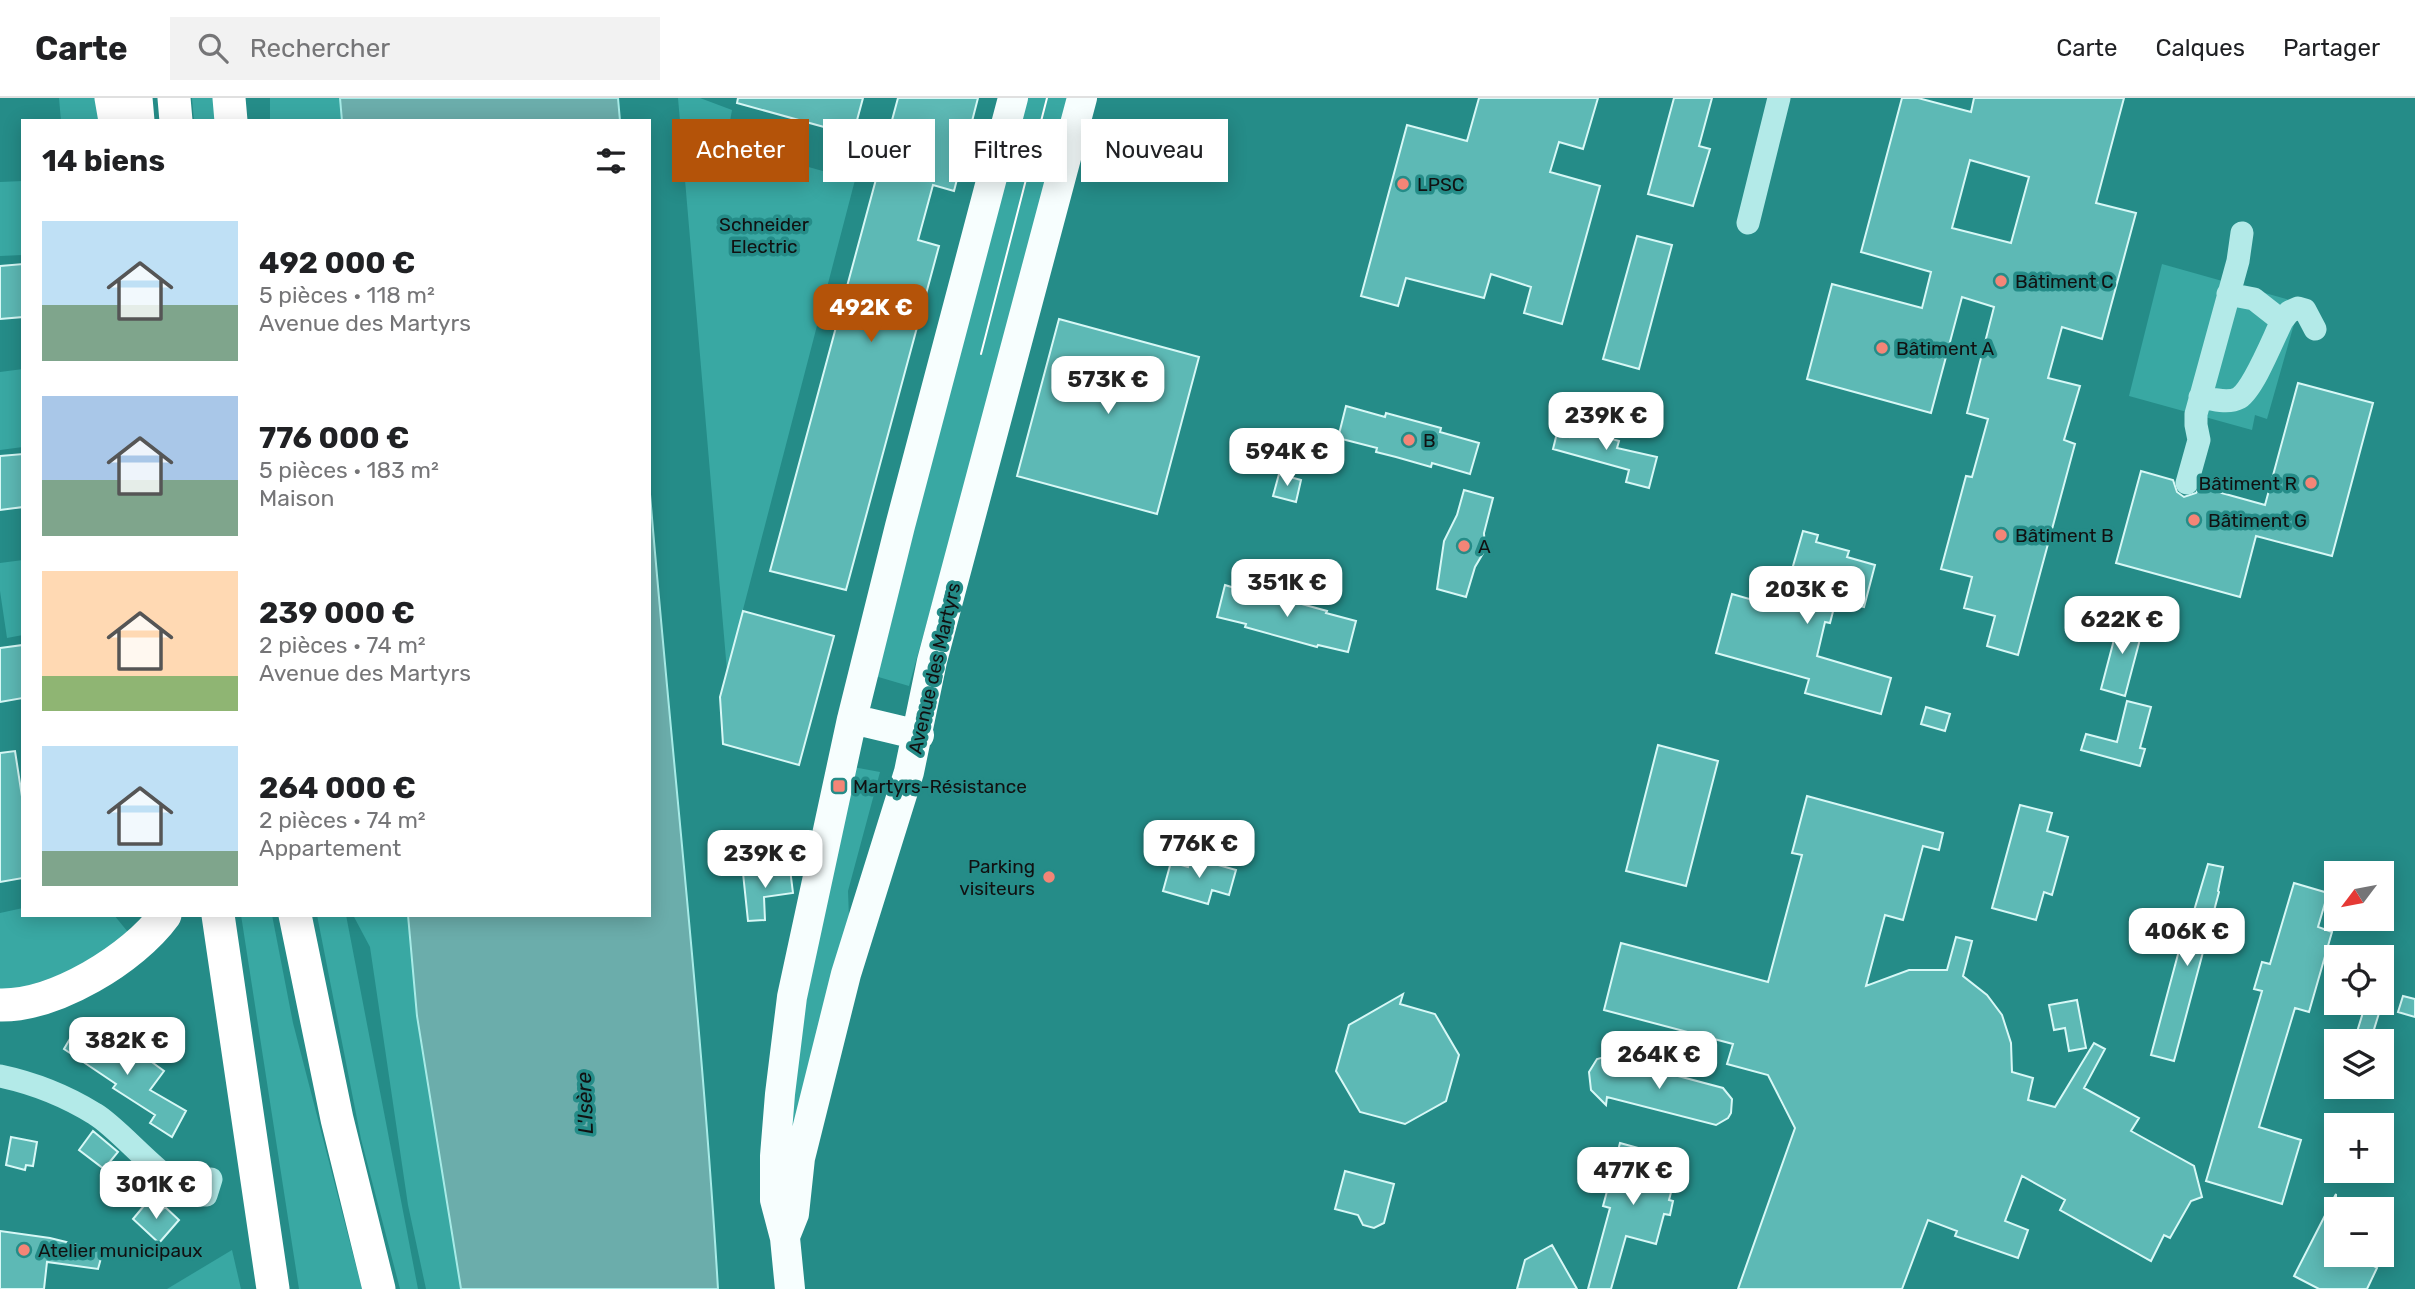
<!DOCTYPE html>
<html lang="fr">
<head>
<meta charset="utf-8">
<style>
	:root { --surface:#fff; --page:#f2f2f2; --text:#202124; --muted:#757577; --line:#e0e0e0; --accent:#b45309 }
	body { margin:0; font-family:Rubik,sans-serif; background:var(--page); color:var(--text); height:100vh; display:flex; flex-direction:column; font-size:26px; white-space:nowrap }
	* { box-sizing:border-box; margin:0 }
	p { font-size:23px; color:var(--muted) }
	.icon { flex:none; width:38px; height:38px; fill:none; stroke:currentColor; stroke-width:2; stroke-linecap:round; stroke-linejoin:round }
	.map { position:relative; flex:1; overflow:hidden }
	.drawer { position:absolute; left:21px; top:21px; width:630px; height:798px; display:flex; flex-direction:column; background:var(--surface); border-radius:0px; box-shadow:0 4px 18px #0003 }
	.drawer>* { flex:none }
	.guide { position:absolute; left:672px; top:21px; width:665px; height:63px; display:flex; gap:14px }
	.needle { width:46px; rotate:238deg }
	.controls { position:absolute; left:2324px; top:763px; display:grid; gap:14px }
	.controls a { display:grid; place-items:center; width:70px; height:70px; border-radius:0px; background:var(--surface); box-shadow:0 4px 18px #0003; font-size:35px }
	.price { position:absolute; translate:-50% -60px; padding:0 16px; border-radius:14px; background:#fff; color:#222; font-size:23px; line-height:46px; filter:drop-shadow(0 2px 4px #0008) }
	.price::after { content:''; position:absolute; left:50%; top:42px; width:21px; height:16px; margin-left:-10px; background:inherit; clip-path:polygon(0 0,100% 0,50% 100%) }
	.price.on { background:var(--accent); color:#fff }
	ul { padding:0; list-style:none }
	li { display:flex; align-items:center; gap:21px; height:175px; padding:0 21px }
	li span { display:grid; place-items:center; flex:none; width:196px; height:140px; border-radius:0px; color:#555 }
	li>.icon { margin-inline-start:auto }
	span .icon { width:84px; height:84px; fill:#fffc; stroke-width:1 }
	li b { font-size:30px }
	h2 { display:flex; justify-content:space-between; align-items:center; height:84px; padding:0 21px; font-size:30px }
	.pill { padding:0 24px; border-radius:0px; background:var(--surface); box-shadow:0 4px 18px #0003; font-size:24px; line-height:63px }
	.pill.on { background:var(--accent); color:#fff }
	header { display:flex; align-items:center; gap:42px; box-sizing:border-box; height:98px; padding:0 35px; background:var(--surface); border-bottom:2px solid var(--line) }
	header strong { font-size:33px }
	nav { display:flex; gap:38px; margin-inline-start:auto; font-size:24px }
	.search { width:490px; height:63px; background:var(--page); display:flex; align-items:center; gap:18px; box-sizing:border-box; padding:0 24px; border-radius:0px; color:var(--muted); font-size:26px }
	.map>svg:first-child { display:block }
	.green { fill:#39a8a3 }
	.water { fill:#6badab; stroke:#a7ebe7; stroke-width:2 }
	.building { fill:#5db9b5; stroke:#d7f8f6; stroke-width:2; fill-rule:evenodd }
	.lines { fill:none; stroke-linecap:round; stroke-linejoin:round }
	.minor { stroke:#b3eae8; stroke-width:23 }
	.major { stroke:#f7fefe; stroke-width:30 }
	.highway { stroke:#fff; stroke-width:33 }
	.tram { stroke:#fff; stroke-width:2 }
	.poi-dot { fill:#f48577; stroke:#258c88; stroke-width:2.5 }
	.labels { text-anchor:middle; stroke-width:7; stroke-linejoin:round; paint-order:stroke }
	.poi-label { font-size:19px; fill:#111; stroke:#258c88; text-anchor:start }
	.park-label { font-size:19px; fill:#111; stroke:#258c88 }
	.street-label { font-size:19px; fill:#111; stroke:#258c88 }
	.water-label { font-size:21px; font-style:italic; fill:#111; stroke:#258c88 }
</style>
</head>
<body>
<header>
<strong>Carte</strong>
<div class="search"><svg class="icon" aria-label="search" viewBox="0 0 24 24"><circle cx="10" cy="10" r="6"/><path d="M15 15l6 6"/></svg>Rechercher</div>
<nav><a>Carte</a><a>Calques</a><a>Partager</a></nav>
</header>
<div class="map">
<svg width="2415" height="1191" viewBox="0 0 2415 1191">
	<rect width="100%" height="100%" fill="#258c88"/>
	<path class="green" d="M59,0H103L106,23H61Z
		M192,0H219L220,23H194Z
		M270,0H340L342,23H270Z
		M678,0H700L732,12L726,46L855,82L727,573Z
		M1024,0H1074L909,588L875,578Z
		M23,83V157L0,158V84Z
		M2162,166L2300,205L2267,321L2255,317L2252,332L2129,298Z
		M23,271V349L0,352V274Z
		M23,462V537L7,540L0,493V465Z
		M853,669L880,674L848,793L849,820L787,1081L796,941Z
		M23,810V817H114L132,839L66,875L0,897V815Z
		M241,817H272L293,925L362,1191H299Z
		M317,817H346L418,1191H400L361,1041Z
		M353,817H408L417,918L461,1191H426L408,1107L370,849Z
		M232,1152L241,1191H167Z"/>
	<path class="water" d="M340,0H618L620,23H342Z
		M649,384C671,653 702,922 718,1191H461L417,918L408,817H649Z"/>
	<path class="building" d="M738,0H863L853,37L737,5Z
		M898,0H978L954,93L933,87L918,142L939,148L846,492L770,473Z
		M1479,0H1598L1583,51L1559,44L1550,74L1600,88L1562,226L1524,215L1531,189L1491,176L1484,200L1406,180L1398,208L1361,198L1407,27L1467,43Z
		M1674,0H1712L1699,48L1710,51L1693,108L1648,96Z
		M1902,0H1918L1971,14L1974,0H2124L2096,105L2136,115L2102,241L2062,229L2048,280L2080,288L2064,342L2075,346L2018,557L1987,548L1995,518L1964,510L1972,479L1941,471L1966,378L1972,379L1988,321L1967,315L1994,209L1962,199L1931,315L1807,281L1832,186L1922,210L1931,174L1861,154ZM1970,62L2029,79L2011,145L1952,130Z
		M1637,138L1672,147L1639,271L1603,261Z
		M23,166V219L0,221V168Z
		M1059,221L1199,259L1157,416L1017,378Z
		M2298,285L2373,305L2332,458L2256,438L2240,499L2116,465L2141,373L2173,382L2177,394L2184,399L2196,395L2200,389L2265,407Z
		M1346,308L1385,319L1386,315L1441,330L1440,334L1479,345L1470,376L1432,365L1431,369L1396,359L1376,354L1377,350L1338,340Z
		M1575,318L1597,324L1594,336L1619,343L1617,350L1657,359L1649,390L1626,384L1629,372L1553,351L1557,335L1569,339Z
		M23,356V409L0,412V358Z
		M1279,376L1301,382L1296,404L1273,398Z
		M1464,392L1493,400L1484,435L1485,452L1475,469L1466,499L1437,491L1444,443L1457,417Z
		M1803,433L1818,437L1816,444L1849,453L1847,459L1875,467L1864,509L1836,502L1830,525L1825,524L1817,558L1891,580L1881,616L1805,595L1809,581L1716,555L1732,496L1781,510Z
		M1225,487L1254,496L1255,493L1327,513L1326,515L1356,523L1348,554L1318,547L1317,549L1245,529L1246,526L1217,519Z
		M743,513L834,538L799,667L723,646L720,599Z
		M2120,519L2144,526L2125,598L2101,591Z
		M23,547V600L0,604V550Z
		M2127,603L2151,609L2140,650L2145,651L2140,668L2081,652L2086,636L2117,644Z
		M1926,609L1950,616L1945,633L1921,626Z
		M1658,647L1718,663L1686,788L1626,773Z
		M15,653L23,705V780L0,784V655Z
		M1807,698L1943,735L1939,752L1923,748L1903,822L1885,817L1866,888L1909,872H1947L1956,839L1972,843L1963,878L1987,897L2002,917L2011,945L2012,974L2033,980L2028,1002L2055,1009L2094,945L2105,951L2084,990L2139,1020L2131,1033L2194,1068L2202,1099L2191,1103L2170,1140L2164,1137L2151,1163L2060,1112L2065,1102L2022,1078L2005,1123L2028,1132L2018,1160L1955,1138L1957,1133L1928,1122L1902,1191H1738L1795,1030L1768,977L1727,966L1733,946L1604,912L1621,845L1768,884L1802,757L1792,755Z
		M2020,707L2052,715L2047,733L2068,739L2052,797L2044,794L2036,822L1992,810Z
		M1190,759L1236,772L1229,797L1212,792L1208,806L1163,793L1171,764L1188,769Z
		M2208,766L2223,769L2218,793L2219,794L2174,963L2151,957L2181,845L2184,846Z
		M790,771L793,795L764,799L765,822L748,823L743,775L762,773V775Z
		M2294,785L2328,795L2318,829L2332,834L2309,914L2295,910L2259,1029L2301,1042L2282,1106L2206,1083L2262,893L2254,891L2262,864L2270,866Z
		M1403,896L1400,906L1435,916L1459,957L1446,1003L1405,1026L1360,1014L1336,973L1349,927Z
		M2403,898L2415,901V919L2398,914Z
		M2077,902L2086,950L2069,953L2065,930L2054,932L2049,907Z
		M2365,908L2380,912L2371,941L2356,937Z
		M78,927L103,941L132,962L145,959L164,973L150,992L186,1013L172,1039L150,1025L155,1017L113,990L116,986L64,951Z
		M1619,955L1618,962L1723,990L1732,1001L1731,1015L1728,1020L1716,1027L1607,999L1606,1007L1591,992L1589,974L1597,961Z
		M93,1033L118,1054L104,1071L79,1052Z
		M11,1039L37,1044L33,1068L26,1067L25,1072L6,1067Z
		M1620,1045L1667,1058L1665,1067L1677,1071L1669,1102L1673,1103L1670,1117L1664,1116L1656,1146L1626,1138L1611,1191H1588L1610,1110L1603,1108Z
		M1345,1073L1394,1086L1384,1125L1374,1130L1363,1127L1358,1117L1335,1111Z
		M2336,1096V1157H2368L2365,1163L2377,1170L2367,1191H2319L2294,1178Z
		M148,1103L160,1114L165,1109L179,1122L159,1145L133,1121Z
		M0,1133L50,1140L103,1153L98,1171L47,1164L44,1191H0Z
		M1552,1147L1577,1191H1517L1525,1162Z"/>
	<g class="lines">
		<path class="minor" d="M1748,125L1779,0
			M2228,196L2254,201L2282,223L2289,214L2298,210L2305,212L2315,231
			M2200,299C2212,301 2228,306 2239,300C2254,290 2273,241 2282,223
			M2187,385L2199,342L2196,327V316L2238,163L2242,135
			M0,978C33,985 66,998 95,1016C124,1033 174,1100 206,1097L211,1081"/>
		<path class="major" d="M852,621L919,637
			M786,1136L794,1116L800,1060L846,876L909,674L932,563L1082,0
			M790,1191L785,1140L775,1102V1058L780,996L792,899L852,621L900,428L1013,0"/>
		<path class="highway" d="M111,0L115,23
			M136,0L138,23
			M174,0L176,23
			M229,0L231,23
			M218,817L273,1191
			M295,817L337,1021L379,1191
			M0,907C55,908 133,861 165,817"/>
		<path class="tram" d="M981,256L1047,0"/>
	</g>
	<g class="poi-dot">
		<circle cx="1403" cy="86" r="7"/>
		<circle cx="2001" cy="183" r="7"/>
		<circle cx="1882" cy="250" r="7"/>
		<circle cx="1409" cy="342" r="7"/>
		<circle cx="2311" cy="385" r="7"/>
		<circle cx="2194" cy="422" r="7"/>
		<circle cx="2001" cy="437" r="7"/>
		<circle cx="1464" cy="448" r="7"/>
		<rect x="832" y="681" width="14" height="14" rx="3.5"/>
		<circle cx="1049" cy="779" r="7"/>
		<circle cx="24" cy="1152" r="7"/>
	</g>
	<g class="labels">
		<g class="poi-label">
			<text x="1417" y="93">LPSC</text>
			<text x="2015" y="190">Bâtiment C</text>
			<text x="1896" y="257">Bâtiment A</text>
			<text x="1423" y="349">B</text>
			<text x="2297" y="392" text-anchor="end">Bâtiment R</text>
			<text x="2208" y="429">Bâtiment G</text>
			<text x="2015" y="444">Bâtiment B</text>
			<text x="1478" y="455">A</text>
			<text x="853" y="695">Martyrs-Résistance</text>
			<text x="1035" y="775" text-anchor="end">Parking<tspan x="1035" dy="22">visiteurs</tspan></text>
			<text x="38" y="1159">Atelier municipaux</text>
		</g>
		<g class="park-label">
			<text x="764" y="133">Schneider<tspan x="764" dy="22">Electric</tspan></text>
		</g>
		<g class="street-label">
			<text transform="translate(934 570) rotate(-77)" y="7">Avenue des Martyrs</text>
		</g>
		<g class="water-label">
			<text transform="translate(585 1005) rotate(-92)" y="7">L'Isère</text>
		</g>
	</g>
</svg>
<div class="controls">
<a><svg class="needle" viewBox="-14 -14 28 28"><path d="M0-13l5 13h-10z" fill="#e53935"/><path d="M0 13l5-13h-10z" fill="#757577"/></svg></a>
<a><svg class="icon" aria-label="locate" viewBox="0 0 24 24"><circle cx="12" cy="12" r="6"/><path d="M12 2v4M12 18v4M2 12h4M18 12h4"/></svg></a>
<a><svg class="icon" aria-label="layers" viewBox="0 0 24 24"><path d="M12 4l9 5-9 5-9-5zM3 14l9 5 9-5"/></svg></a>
<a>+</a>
<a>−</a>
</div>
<b class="price on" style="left:871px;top:246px">492K €</b>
<b class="price" style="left:1108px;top:318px">573K €</b>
<b class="price" style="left:1606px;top:354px">239K €</b>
<b class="price" style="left:1287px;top:390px">594K €</b>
<b class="price" style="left:1287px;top:521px">351K €</b>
<b class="price" style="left:1807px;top:528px">203K €</b>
<b class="price" style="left:2122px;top:558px">622K €</b>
<b class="price" style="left:1199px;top:782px">776K €</b>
<b class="price" style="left:765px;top:792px">239K €</b>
<b class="price" style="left:2187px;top:870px">406K €</b>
<b class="price" style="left:127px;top:979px">382K €</b>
<b class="price" style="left:1659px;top:993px">264K €</b>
<b class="price" style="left:1633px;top:1109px">477K €</b>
<b class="price" style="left:156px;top:1123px">301K €</b>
<div class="guide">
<a class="pill on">Acheter</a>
<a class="pill">Louer</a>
<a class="pill">Filtres</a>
<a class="pill">Nouveau</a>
</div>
<section class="drawer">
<h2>14 biens<svg class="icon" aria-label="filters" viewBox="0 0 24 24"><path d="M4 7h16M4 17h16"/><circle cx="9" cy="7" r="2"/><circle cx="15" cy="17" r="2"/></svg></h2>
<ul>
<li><span style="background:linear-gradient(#bfe0f5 60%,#7fa58c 0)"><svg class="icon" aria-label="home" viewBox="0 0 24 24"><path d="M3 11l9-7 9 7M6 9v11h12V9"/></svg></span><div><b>492 000 €</b><p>5 pièces · 118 m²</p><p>Avenue des Martyrs</p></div></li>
<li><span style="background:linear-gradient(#a9c7e8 60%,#7fa58c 0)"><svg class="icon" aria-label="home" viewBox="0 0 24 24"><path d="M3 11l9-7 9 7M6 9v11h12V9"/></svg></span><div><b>776 000 €</b><p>5 pièces · 183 m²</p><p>Maison</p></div></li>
<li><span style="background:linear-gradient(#ffd9b3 75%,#8fb573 0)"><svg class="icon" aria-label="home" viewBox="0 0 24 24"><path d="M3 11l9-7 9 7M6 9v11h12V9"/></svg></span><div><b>239 000 €</b><p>2 pièces · 74 m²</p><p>Avenue des Martyrs</p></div></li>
<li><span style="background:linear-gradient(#bfe0f5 75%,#7fa58c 0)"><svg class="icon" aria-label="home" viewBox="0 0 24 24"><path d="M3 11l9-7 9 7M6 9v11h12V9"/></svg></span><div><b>264 000 €</b><p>2 pièces · 74 m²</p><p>Appartement</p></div></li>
</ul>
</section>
</div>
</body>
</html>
